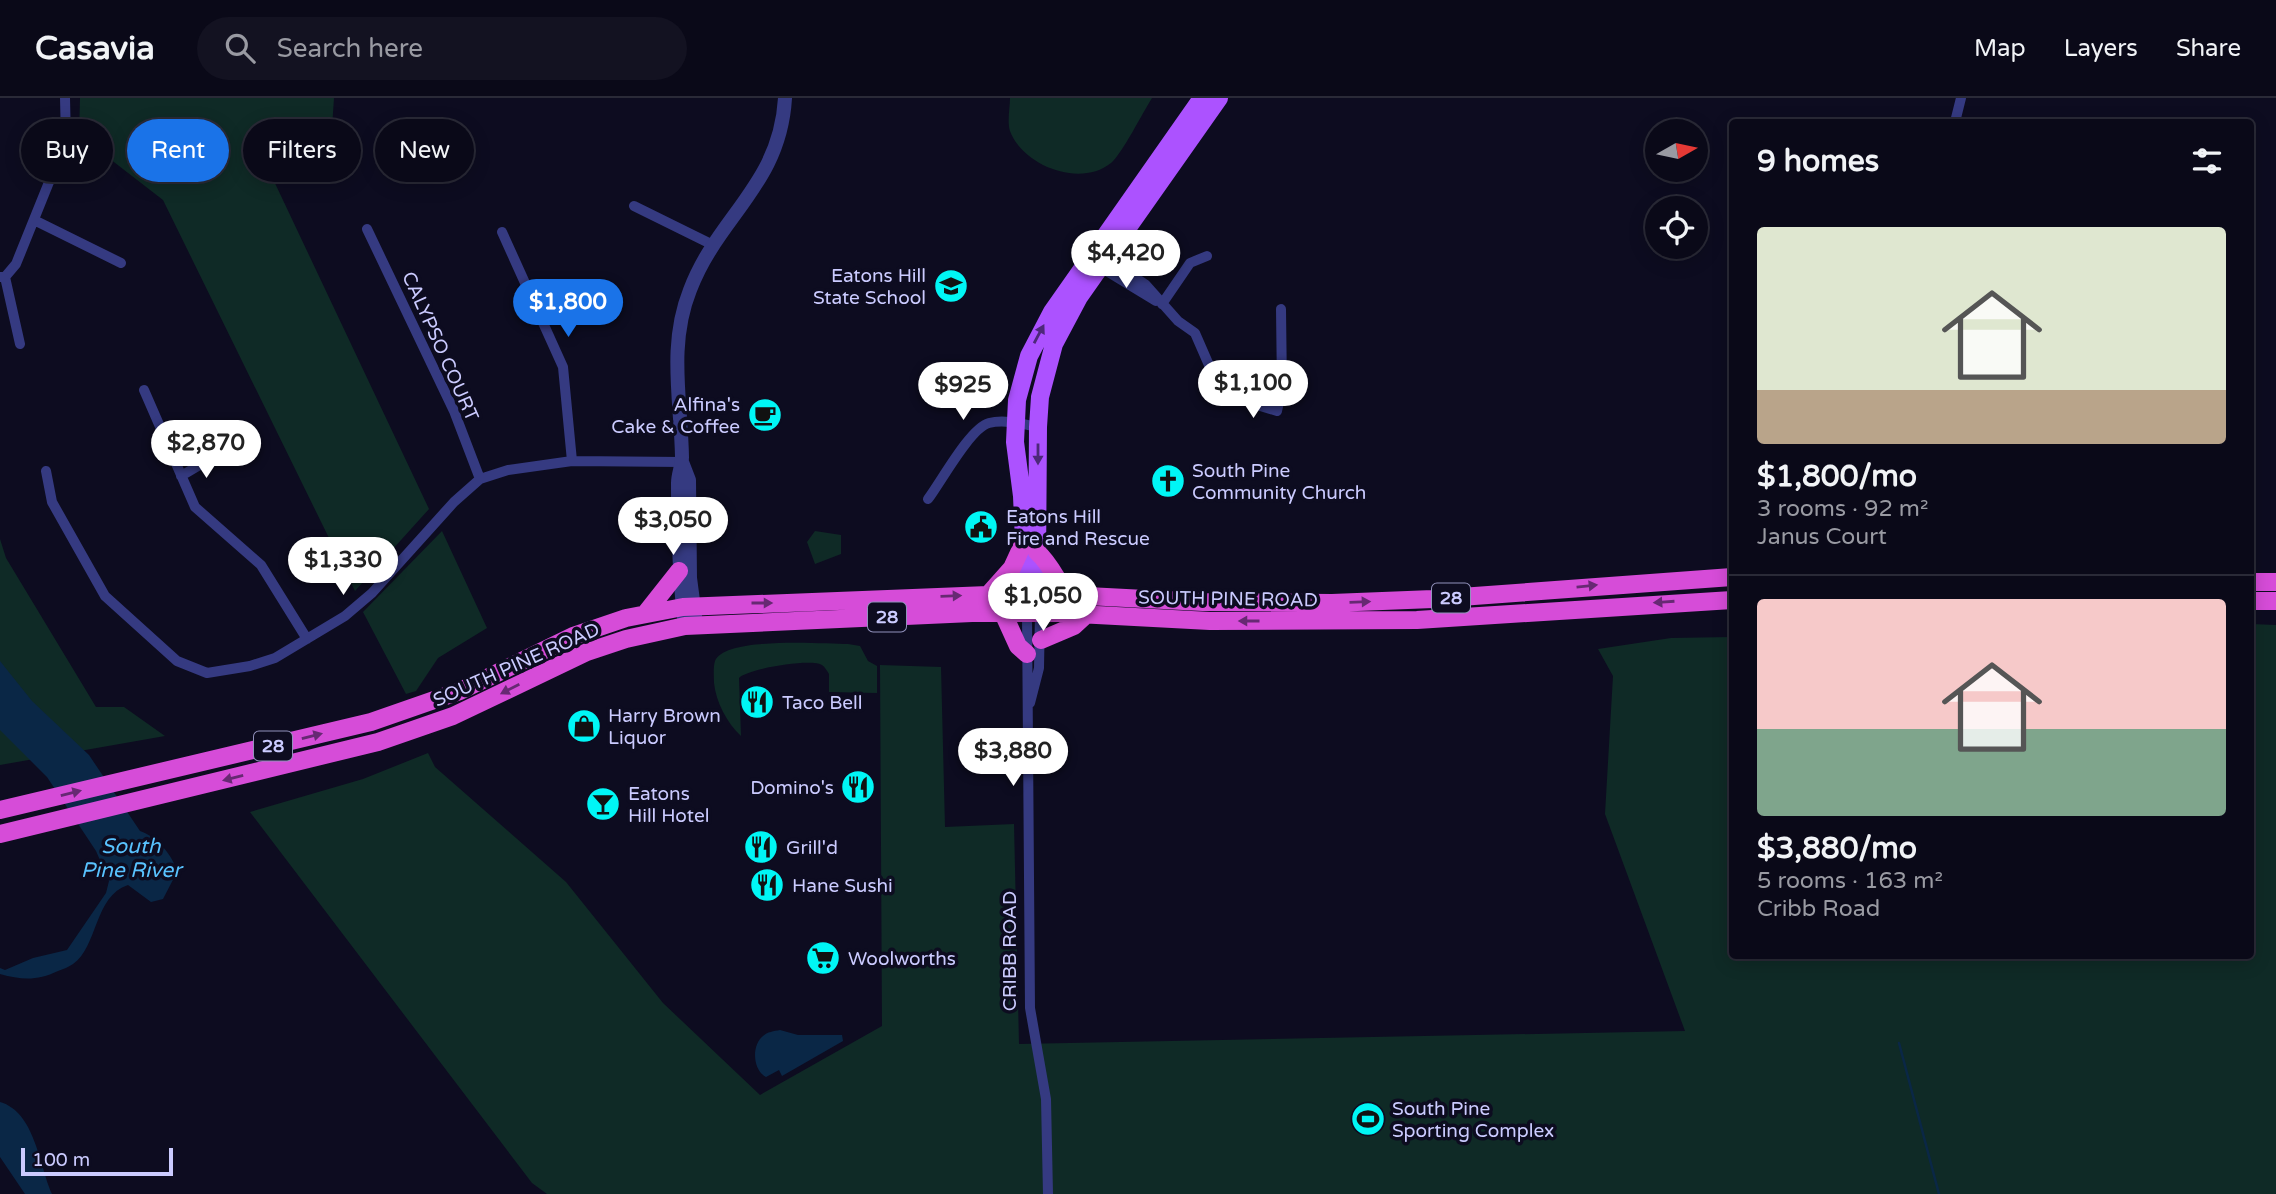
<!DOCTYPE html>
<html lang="en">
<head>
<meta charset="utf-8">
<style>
	:root { --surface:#0a0918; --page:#131221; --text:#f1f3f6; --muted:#999aa2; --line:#2a2a37; --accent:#1a73e8 }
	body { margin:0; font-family:"Varela Round",sans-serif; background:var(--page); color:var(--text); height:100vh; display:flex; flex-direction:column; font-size:26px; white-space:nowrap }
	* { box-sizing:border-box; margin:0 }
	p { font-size:23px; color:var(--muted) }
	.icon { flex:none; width:38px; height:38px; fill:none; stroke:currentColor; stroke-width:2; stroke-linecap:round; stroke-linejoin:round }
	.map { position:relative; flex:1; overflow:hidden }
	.side { position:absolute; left:1729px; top:21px; width:525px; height:840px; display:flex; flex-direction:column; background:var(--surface); border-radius:7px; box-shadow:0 4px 18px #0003,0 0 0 2px var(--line) }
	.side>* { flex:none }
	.banner { position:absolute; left:21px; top:21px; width:665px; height:63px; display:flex; gap:14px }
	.needle { width:46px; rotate:81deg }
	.controls { position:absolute; left:1645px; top:21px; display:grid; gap:14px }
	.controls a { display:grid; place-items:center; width:63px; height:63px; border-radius:50%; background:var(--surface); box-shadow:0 4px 18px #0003,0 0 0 2px var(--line); font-size:35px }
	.scale { position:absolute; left:21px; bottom:18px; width:152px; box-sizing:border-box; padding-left:7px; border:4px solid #cbcbff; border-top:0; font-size:19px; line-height:24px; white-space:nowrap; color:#cbcbff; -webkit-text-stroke:5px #0d0c20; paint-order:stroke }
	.price { position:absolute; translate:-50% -60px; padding:0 16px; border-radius:24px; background:#fff; color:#222; font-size:23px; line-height:46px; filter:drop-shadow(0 2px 4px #0008) }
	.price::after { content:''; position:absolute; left:50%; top:42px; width:21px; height:16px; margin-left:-10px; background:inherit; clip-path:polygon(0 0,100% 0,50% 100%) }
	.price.on { background:var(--accent); color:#fff }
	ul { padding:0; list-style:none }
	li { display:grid; align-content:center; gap:14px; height:371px; padding:0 28px }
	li+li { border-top:2px solid var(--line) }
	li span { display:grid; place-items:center; height:217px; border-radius:7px; color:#555 }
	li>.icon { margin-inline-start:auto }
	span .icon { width:126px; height:126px; fill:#fffc; stroke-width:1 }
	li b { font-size:30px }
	h2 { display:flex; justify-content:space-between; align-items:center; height:84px; padding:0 28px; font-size:30px }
	.pill { padding:0 24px; border-radius:32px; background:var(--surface); box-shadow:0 4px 18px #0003,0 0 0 2px var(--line); font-size:24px; line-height:63px }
	.pill.on { background:var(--accent); color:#fff }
	header { display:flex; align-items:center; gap:42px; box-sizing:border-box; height:98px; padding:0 35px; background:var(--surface); border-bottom:2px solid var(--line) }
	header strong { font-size:33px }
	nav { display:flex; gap:38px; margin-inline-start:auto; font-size:24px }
	.search { width:490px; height:63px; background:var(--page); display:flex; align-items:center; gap:18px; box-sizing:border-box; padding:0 24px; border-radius:38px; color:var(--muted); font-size:26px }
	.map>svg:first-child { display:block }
	.green { fill:#0f2a26 }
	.water { fill:#0a2746 }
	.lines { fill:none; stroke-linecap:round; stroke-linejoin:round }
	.stream { stroke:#0a2746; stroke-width:2.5 }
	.minor { stroke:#353a81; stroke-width:10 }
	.tertiary { stroke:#353a81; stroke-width:14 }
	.primary { stroke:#ac52ff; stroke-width:18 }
	.trunk { stroke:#d64cd8; stroke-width:18 }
	.oneway { fill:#4d2879 }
	.oneway2 { fill:#672973 }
	.labels { text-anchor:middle; stroke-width:7; stroke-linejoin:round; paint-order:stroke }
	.shield { fill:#0d0c20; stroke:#9292bc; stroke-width:2 }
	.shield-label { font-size:18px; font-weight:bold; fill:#cbcbff }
	.poi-label { font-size:19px; fill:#cbcbff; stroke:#0d0c20; text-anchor:start }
	.street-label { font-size:19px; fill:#cbcbff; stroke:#0d0c20 }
	.water-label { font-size:21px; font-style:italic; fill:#59c3ff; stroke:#0d0c20 }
</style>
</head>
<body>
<header>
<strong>Casavia</strong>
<div class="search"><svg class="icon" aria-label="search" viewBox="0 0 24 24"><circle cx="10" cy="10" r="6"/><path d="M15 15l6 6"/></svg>Search here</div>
<nav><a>Map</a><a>Layers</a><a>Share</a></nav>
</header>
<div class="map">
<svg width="2276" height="1096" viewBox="0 0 2276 1096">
	<rect width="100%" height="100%" fill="#0d0c20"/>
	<path class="green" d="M80,0H334L331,45L273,81L429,411L355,493L163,102L79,37Z
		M1010,0H1152C1143,14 1122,56 1111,65C1080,90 1023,68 1010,33C1007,24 1010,9 1010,0Z
		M442,433L487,530L438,560L416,593L406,596L363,514Z
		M815,433L841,437V456L815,466L807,444Z
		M0,441L6,460L96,609H124L165,638L0,667Z
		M2251,526L2276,527V1096H547L532,1085L250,714L363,681L428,655L435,669L566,784L663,905L760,997L882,928L880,567L941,569L945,729L1014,726L1019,946L1685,933L1605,716L1613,578L1598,551L1671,540L1732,539V858H2250Z
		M848,546L860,548L868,563L877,568V595L829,594V576C827,573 825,569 822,567C811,560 746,571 739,580L741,638C727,625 716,604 714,585C714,579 713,569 715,563C726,538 823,546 848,546Z"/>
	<path class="water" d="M0,563L32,603L89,657L140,733C157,739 173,757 177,774L163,801L151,804L128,787C94,798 98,849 73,866C69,869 63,871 58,873C37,883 22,882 0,876V870L5,872L33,860L67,852L106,795L109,783L96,753L47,679L0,632Z
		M780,932L798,937H842L843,943L782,978L779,972L766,979C753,972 751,948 763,938C767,934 774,933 780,932Z
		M0,1004C35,1014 39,1067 52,1096H25L0,1059Z"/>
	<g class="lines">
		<path class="stream" d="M1899,945L1939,1096"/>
		<path class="minor" d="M1955,24L1961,0
			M634,108L713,147
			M34,122L121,165
			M367,131L454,313L480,381
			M502,134L563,269L572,363
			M1106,160L1146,187L1178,223L1195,235L1212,274L1257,307L1277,313L1282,291L1281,211
			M1100,169L1156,203
			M0,179H5L16,166L66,42L65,0
			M5,179L20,246
			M1162,206L1190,165L1207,158
			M144,292L195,409L261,467L307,541
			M46,373L52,404L105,498L177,563L207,575L250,568L275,560L345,518L372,495L454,404L480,381L508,372L572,363L682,364
			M181,378L215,358
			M928,401C941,384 970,330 989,325C1004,321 1023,326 1038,329
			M1027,515L1030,910L1046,1001L1048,1096
			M1030,605L1039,570L1040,515"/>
		<path class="tertiary" d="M682,364L689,382L690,480L695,518
			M685,528C679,480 678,433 678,385C678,376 682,368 682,359C681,302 668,247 690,192C718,118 780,87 785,0"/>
		<path class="primary" d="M1037,469L1038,329L1040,299L1054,246L1079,199L1219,0
			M1027,511L1022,398L1015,344L1017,302L1029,258L1052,214L1202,0"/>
		<path class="trunk" d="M1037,454C1051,466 1056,482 1068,497
			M2250,484H2276
			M988,497L1012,470L1023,446
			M2250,503H2276
			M1003,515L1018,548L1027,556
			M645,516L679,473
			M1041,542L1074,528L1087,516
			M0,712L371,624L460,593L573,538L626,520L683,509L988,497H1068L1203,504L1332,505L1433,501L1732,479
			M0,736L378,644L453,618L587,554L626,541L685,528L972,515H1059L1210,523L1417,522L1732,502"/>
	</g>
	<defs><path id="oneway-solid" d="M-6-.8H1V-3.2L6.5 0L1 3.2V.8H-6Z" transform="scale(1.75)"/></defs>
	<g class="oneway">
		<use href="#oneway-solid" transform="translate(1039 236) rotate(-62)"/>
		<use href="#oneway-solid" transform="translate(1038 356) rotate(90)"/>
	</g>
	<g class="oneway2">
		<use href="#oneway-solid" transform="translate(1587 488) rotate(-6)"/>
		<use href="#oneway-solid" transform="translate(951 498) rotate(-2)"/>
		<use href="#oneway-solid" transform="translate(1360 504) rotate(-2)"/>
		<use href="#oneway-solid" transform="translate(1664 504) rotate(176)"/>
		<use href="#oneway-solid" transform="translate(762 505)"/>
		<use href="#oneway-solid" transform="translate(1249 523) rotate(-180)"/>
		<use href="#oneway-solid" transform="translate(510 591) rotate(153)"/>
		<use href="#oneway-solid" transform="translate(312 638) rotate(-14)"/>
		<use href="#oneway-solid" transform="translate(233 680) rotate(166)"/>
		<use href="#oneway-solid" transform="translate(71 695) rotate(-14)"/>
	</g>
	<defs>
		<g id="school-disc" transform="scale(1.75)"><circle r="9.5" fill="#00f6f5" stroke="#0d0c20"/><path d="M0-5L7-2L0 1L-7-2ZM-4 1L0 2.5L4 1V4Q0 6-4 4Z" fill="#111"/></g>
		<g id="cafe-disc" transform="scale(1.75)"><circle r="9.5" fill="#00f6f5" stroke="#0d0c20"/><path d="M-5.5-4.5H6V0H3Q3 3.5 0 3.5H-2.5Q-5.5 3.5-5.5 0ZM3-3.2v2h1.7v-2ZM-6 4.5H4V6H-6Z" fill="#111"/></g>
		<g id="church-disc" transform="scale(1.75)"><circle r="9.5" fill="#00f6f5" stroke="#0d0c20"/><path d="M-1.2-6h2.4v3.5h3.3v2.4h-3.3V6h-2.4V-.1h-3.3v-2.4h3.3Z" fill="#111"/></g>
		<g id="civic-disc" transform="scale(1.75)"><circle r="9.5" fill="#00f6f5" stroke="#0d0c20"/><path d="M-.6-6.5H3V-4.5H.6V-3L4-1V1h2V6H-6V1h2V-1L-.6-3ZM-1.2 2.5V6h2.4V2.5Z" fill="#111"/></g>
		<g id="restaurant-disc" transform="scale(1.75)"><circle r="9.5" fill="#00f6f5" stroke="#0d0c20"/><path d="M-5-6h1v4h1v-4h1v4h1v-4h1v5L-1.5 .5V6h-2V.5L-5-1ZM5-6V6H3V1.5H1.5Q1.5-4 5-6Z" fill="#111"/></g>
		<g id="shop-disc" transform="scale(1.75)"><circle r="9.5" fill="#00f6f5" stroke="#0d0c20"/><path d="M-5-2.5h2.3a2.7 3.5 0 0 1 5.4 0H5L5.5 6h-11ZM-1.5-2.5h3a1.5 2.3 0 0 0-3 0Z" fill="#111"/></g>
		<g id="bar-disc" transform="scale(1.75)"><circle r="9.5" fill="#00f6f5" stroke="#0d0c20"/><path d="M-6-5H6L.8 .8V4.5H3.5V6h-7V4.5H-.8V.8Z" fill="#111"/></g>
		<g id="supermarket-disc" transform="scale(1.75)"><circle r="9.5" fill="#00f6f5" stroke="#0d0c20"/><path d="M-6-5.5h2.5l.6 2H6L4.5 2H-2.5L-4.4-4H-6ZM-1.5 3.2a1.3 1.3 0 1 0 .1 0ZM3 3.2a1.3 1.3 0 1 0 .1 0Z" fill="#111"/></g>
		<g id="stadium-disc" transform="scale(1.75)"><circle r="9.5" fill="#00f6f5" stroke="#0d0c20"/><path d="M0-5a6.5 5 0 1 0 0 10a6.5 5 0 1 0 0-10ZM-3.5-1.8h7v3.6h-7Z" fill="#111"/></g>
	</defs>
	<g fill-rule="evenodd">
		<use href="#school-disc" x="951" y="188"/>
		<use href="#cafe-disc" x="765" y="317"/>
		<use href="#church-disc" x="1168" y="383"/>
		<use href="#civic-disc" x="981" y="429"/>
		<use href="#restaurant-disc" x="757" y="604"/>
		<use href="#shop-disc" x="584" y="628"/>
		<use href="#restaurant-disc" x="858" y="689"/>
		<use href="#bar-disc" x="603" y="706"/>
		<use href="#restaurant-disc" x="761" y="749"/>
		<use href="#restaurant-disc" x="767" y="787"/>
		<use href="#supermarket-disc" x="823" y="860"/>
		<use href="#stadium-disc" x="1368" y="1021"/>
	</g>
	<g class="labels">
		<g class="shield">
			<rect x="1432" y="485.5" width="38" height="29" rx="5"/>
			<rect x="868" y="504.5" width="38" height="29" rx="5"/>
			<rect x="254" y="633.5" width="38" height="29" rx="5"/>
		</g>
		<g class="shield-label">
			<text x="1451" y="506">28</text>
			<text x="887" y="525">28</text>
			<text x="273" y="654">28</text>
		</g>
		<g class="poi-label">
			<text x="926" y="184" text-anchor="end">Eatons Hill<tspan x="926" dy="22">State School</tspan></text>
			<text x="740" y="313" text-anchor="end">Alfina's<tspan x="740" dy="22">Cake &amp; Coffee</tspan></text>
			<text x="1192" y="379">South Pine<tspan x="1192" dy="22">Community Church</tspan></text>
			<text x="1006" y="425">Eatons Hill<tspan x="1006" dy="22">Fire and Rescue</tspan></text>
			<text x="782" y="611">Taco Bell</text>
			<text x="608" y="624">Harry Brown<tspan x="608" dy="22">Liquor</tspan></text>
			<text x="834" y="696" text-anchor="end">Domino's</text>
			<text x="628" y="702">Eatons<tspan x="628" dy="22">Hill Hotel</tspan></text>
			<text x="786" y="756">Grill'd</text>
			<text x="792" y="794">Hane Sushi</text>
			<text x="848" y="867">Woolworths</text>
			<text x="1392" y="1017">South Pine<tspan x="1392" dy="22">Sporting Complex</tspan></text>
		</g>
		<g class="street-label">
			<text transform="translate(441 248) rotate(66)" y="7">CALYPSO COURT</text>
			<text transform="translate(1228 500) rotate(1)" y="7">SOUTH PINE ROAD</text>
			<text transform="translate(516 566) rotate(-24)" y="7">SOUTH PINE ROAD</text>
			<text transform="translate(1009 853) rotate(-90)" y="7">CRIBB ROAD</text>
		</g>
		<g class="water-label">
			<text x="131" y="755">South<tspan x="131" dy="24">Pine River</tspan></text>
		</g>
	</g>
</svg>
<div class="controls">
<a><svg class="needle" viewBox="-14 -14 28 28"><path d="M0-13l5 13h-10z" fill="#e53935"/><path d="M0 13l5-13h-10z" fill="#999aa2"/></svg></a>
<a><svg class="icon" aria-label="locate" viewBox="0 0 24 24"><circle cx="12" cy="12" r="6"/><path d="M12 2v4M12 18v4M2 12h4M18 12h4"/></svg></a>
</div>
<div class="scale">100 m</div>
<b class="price" style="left:1126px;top:192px">$4,420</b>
<b class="price on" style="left:568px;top:241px">$1,800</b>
<b class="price" style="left:1253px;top:322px">$1,100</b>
<b class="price" style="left:963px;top:324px">$925</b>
<b class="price" style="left:206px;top:382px">$2,870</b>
<b class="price" style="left:673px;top:459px">$3,050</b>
<b class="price" style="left:343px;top:499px">$1,330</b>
<b class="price" style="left:1043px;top:535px">$1,050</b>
<b class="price" style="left:1013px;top:690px">$3,880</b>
<div class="banner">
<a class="pill">Buy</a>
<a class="pill on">Rent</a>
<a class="pill">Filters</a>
<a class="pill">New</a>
</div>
<section class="side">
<h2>9 homes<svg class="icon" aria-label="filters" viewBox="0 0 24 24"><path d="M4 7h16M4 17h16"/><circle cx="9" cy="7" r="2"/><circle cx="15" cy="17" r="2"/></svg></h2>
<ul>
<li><span style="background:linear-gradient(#dfe7d0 75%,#b9a48a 0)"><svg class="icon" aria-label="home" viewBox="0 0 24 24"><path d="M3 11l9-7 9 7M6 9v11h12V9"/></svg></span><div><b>$1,800/mo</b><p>3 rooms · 92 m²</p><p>Janus Court</p></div></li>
<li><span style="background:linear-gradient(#f6c9c9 60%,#7fa58c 0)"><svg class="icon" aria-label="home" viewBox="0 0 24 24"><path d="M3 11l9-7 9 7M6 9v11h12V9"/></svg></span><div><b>$3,880/mo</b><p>5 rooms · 163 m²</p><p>Cribb Road</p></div></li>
</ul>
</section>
</div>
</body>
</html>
